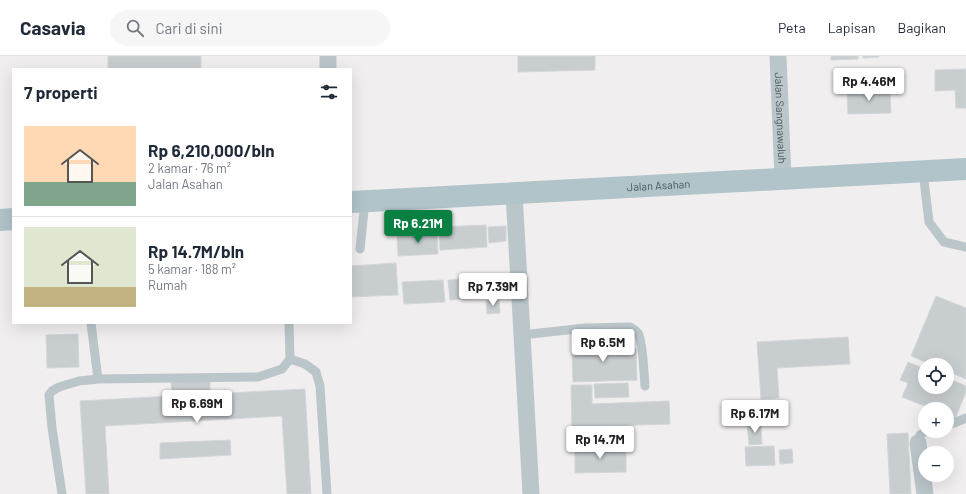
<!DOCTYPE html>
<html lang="id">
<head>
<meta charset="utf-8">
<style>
	:root { --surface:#fff; --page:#f6f6f7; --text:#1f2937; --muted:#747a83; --line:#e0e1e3; --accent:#0b8043 }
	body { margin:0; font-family:Barlow,sans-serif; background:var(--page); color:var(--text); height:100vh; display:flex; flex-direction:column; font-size:15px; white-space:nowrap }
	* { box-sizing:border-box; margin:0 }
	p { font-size:13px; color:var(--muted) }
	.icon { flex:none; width:22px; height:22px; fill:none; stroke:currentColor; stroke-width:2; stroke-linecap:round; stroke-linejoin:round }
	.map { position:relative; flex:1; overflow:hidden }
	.details { position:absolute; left:12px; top:12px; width:340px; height:256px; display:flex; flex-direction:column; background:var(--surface); border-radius:0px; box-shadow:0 4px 16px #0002 }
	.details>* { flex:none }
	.controls { position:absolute; left:918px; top:302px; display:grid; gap:8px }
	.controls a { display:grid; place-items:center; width:36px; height:36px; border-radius:50%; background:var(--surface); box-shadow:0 4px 16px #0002; font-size:20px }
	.price { position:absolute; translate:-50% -34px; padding:0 9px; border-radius:4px; background:#fff; color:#222; font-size:13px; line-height:26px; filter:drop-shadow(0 1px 2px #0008) }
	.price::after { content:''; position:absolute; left:50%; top:24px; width:12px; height:9px; margin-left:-6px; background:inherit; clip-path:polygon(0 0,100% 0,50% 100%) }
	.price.on { background:var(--accent); color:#fff }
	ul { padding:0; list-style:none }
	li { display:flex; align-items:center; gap:12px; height:100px; padding:0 12px }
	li+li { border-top:1px solid var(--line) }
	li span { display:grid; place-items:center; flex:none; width:112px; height:80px; border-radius:0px; color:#555 }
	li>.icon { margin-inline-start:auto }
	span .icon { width:48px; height:48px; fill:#fffc; stroke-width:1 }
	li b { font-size:17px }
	h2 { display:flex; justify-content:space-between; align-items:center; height:48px; padding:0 12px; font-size:17px }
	header { display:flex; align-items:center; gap:24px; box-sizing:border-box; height:56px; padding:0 20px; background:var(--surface); border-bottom:1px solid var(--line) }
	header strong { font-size:19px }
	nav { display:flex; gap:22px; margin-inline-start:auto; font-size:14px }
	.search { width:280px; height:36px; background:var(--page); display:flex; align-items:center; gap:10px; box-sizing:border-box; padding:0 14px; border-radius:22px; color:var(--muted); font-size:15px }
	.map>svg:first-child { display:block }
	.building { fill:#c8cdd0; stroke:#d3d6d9 }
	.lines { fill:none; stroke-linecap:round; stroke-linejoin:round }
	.lane { stroke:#bbc6ca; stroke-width:9 }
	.street { stroke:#bbc6ca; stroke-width:17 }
	.primary { stroke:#b0c4ca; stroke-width:22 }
	.labels { text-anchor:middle; stroke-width:3; stroke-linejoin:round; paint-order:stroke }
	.street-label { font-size:11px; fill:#48565a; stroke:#fff }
</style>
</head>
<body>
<header>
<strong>Casavia</strong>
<div class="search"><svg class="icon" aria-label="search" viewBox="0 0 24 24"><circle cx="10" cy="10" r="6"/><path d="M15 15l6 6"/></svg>Cari di sini</div>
<nav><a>Peta</a><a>Lapisan</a><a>Bagikan</a></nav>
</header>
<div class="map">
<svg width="966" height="438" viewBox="0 0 966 438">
	<rect width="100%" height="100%" fill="#f1eeef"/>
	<path class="building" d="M108,0H201V13H108Z
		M518,0H595V14L518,16Z
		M831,0H858V3L831,4Z
		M863,0H879V1L863,2Z
		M966,13V52H956L955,34L935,35V14Z
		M843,20H854V30L843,31Z
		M890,34L891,57L848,58L847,35Z
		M486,169L487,191L440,194L439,171Z
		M506,170V185L489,187L488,171Z
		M437,177L438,198L398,200L397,179Z
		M396,207L398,239L351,241V210Z
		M497,221L498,241L450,244L448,224Z
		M443,224L445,246L404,248L402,226Z
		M936,240L966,252V323L947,315V309H932L911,300Z
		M499,244L500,257L487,258L486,245Z
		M593,274V295L636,293L637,324L573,326L572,295H581V275Z
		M78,278L79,311L47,312L46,279Z
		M848,281L850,308L777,312L779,342L761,343L757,286Z
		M908,306L925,313V331H947V322L966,330V336L955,363L947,359V353H932L902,341L908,327L900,324Z
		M210,323V338L305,333L311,438H287L282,360L105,370L109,438H86L80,345L172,340L171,325Z
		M628,327L629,341L595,342L594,328Z
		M571,329H592V348L669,345L670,368L572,371Z
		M747,368H761L762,388L749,389Z
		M908,377L911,438H890L887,378Z
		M230,384L231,399L160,403V387Z
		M774,390L775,409L746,410L745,391Z
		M626,392V416L575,417V393Z
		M792,393L793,407L780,408L779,394Z"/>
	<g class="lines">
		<path class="lane" d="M923,116L929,166L944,186L966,191
			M360,193L365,145
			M91,267L98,323
			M522,279L585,272L630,271C633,273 636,274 638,277C643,285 644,319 645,330
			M290,303L305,308L316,316L320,330L327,438
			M947,369L954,367L966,362
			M918,387L920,379L926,375
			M62,438L52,372L49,339L52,335L59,331L79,325L98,323L258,321L282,313L290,303L289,267"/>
		<g class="street">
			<path id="s1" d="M778,0L783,123"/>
			<path d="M328,13V0"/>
			<path d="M514,137L531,438"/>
			<path d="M918,387L925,438"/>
		</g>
		<g class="primary">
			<path id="s2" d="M351,146L966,113"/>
			<path d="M0,164L13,163"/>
		</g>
	</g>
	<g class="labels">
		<g class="street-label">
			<text dy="4" stroke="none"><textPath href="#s1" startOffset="62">Jalan Sangnawaluh</textPath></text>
			<text dy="4" stroke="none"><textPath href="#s2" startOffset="308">Jalan Asahan</textPath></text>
		</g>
	</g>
</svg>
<div class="controls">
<a><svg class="icon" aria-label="locate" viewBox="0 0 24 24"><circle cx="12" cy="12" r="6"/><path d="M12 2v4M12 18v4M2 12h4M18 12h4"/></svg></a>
<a>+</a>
<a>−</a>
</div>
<b class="price" style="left:869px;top:46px">Rp 4.46M</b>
<b class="price on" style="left:418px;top:188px">Rp 6.21M</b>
<b class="price" style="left:493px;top:251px">Rp 7.39M</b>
<b class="price" style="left:603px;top:307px">Rp 6.5M</b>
<b class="price" style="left:197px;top:368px">Rp 6.69M</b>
<b class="price" style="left:755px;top:378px">Rp 6.17M</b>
<b class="price" style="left:600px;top:404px">Rp 14.7M</b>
<section class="details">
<h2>7 properti<svg class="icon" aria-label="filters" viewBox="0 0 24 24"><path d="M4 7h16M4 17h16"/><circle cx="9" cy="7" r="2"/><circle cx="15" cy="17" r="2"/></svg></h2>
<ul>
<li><span style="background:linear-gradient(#ffd9b3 70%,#7fa58c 0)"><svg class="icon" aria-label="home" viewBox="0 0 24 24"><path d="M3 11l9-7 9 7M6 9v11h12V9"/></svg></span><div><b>Rp 6,210,000/bln</b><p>2 kamar · 76 m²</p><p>Jalan Asahan</p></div></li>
<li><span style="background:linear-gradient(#dfe7d0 75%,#c2b280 0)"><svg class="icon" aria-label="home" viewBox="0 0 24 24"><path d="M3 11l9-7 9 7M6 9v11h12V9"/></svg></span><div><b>Rp 14.7M/bln</b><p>5 kamar · 188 m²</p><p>Rumah</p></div></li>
</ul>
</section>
</div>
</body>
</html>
